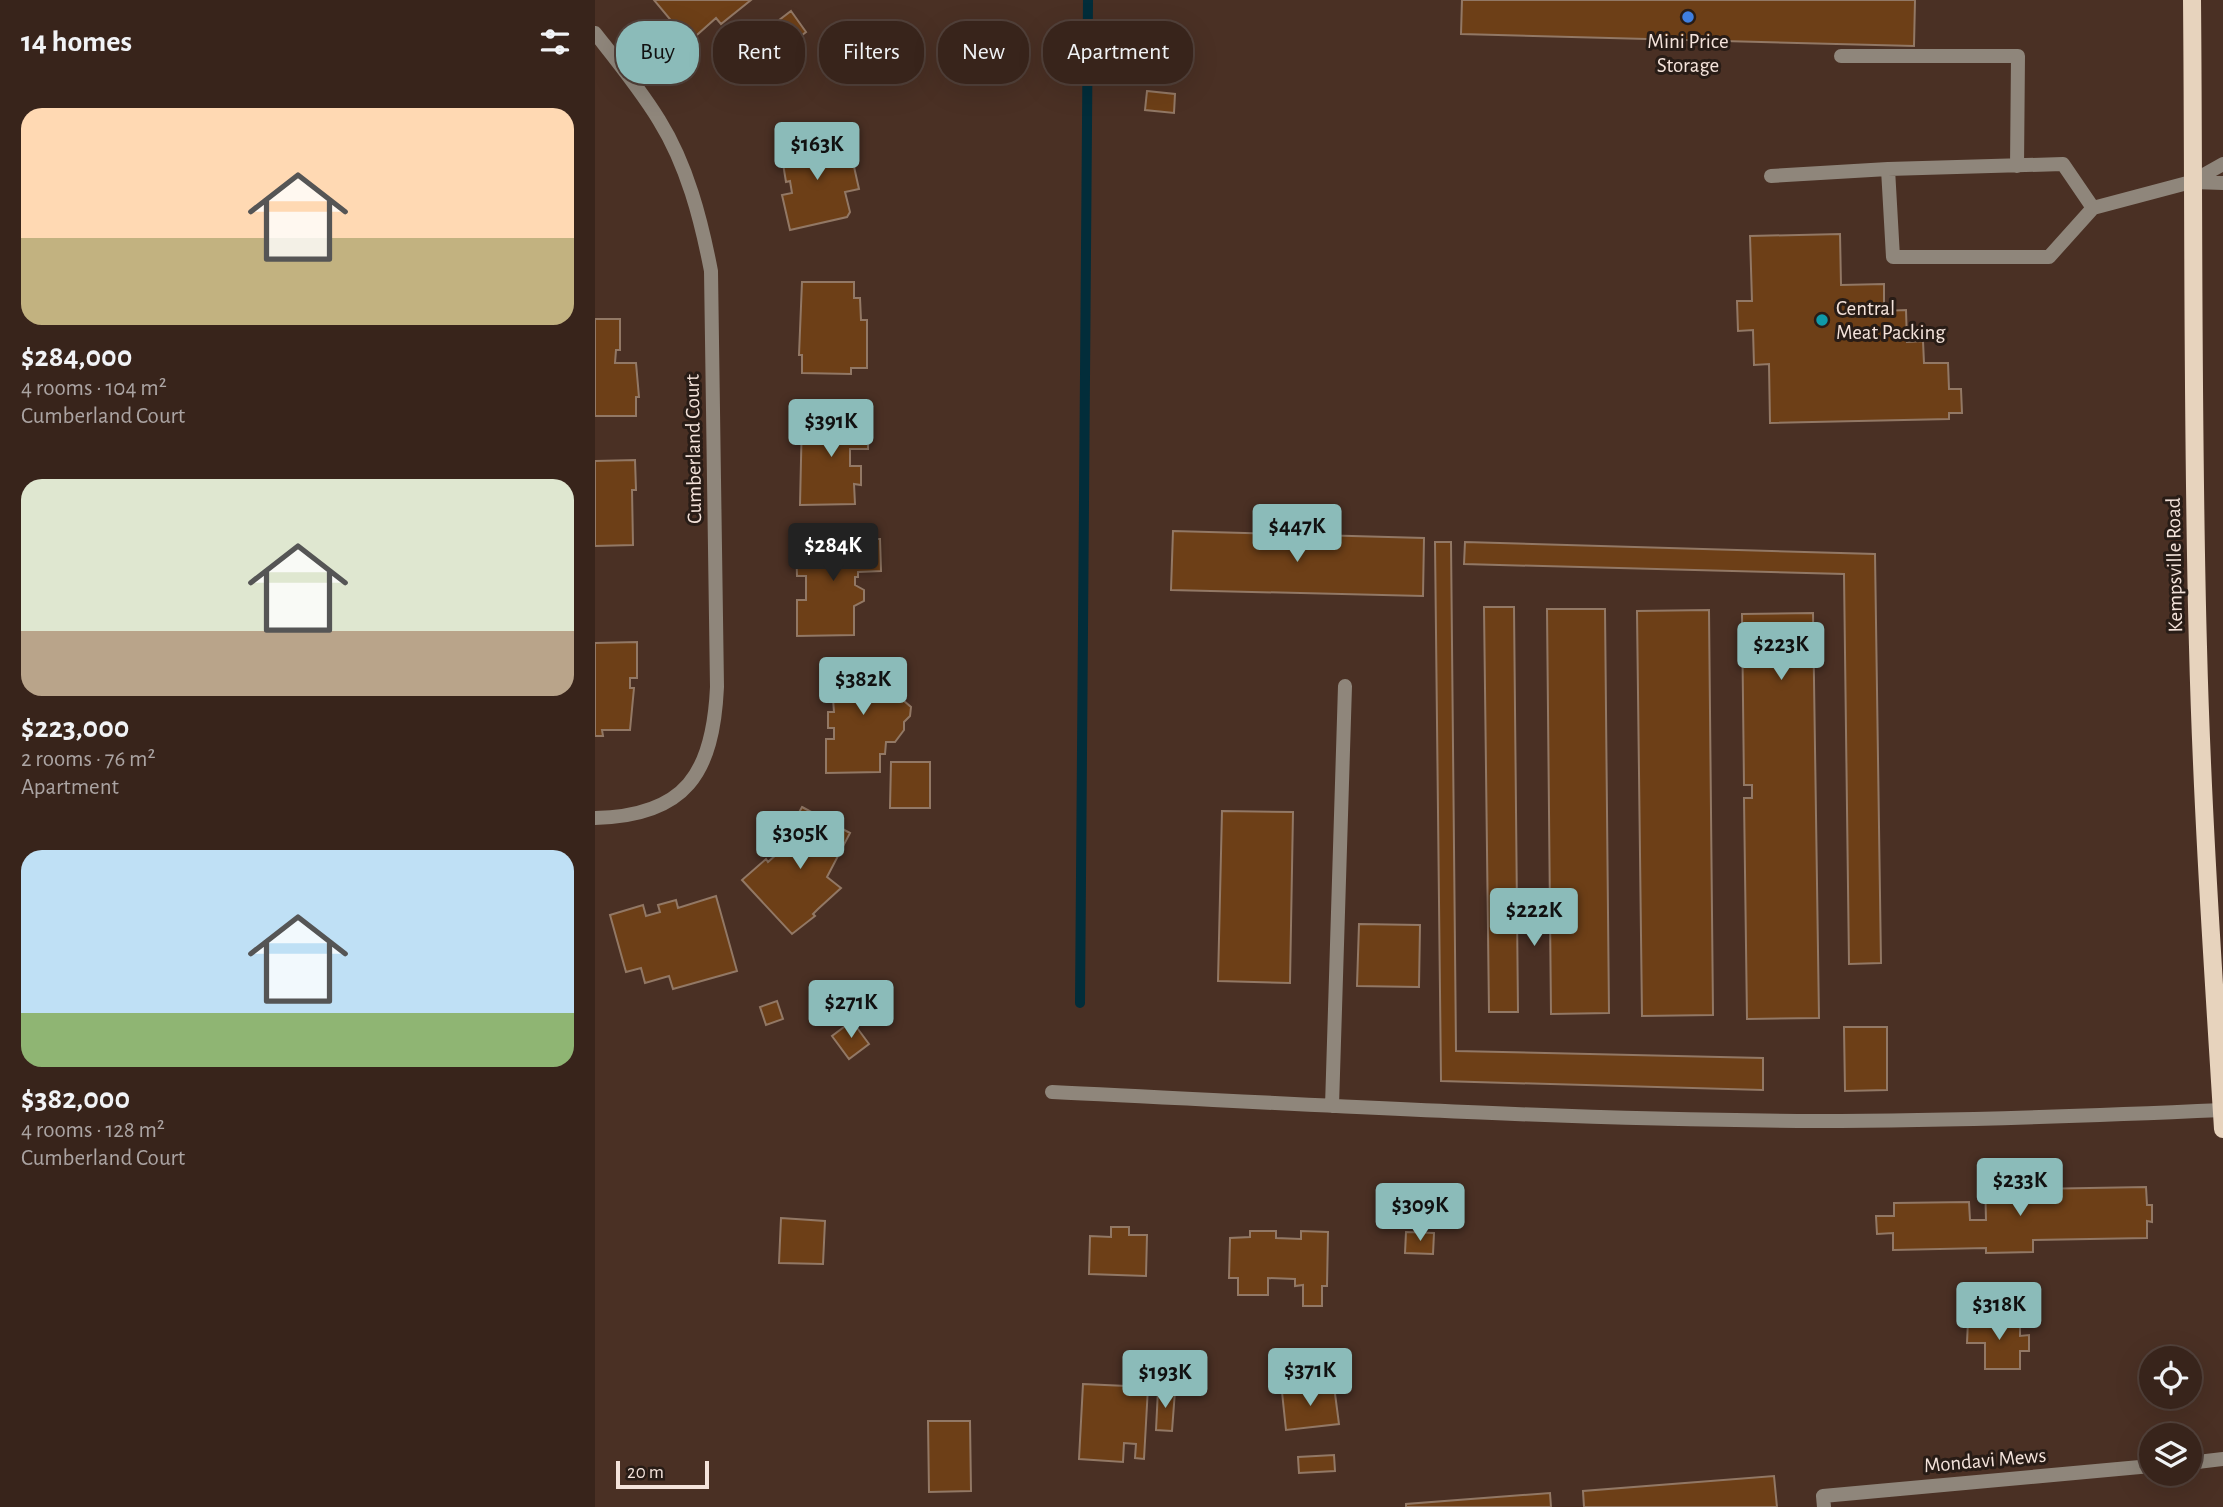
<!DOCTYPE html>
<html lang="en">
<head>
<meta charset="utf-8">
<style>
	:root { --surface:#38241b; --page:#3f2c24; --text:#f1f3f6; --muted:#aba4a3; --line:#52413a; --accent:#8bbbb9 }
	body { margin:0; font-family:"Alegreya Sans",sans-serif; background:var(--page); color:var(--text); height:100vh; display:flex; flex-direction:column; font-size:26px; white-space:nowrap }
	* { box-sizing:border-box; margin:0 }
	p { font-size:23px; color:var(--muted) }
	.icon { flex:none; width:38px; height:38px; fill:none; stroke:currentColor; stroke-width:2; stroke-linecap:round; stroke-linejoin:round }
	.map { position:relative; flex:1; overflow:hidden }
	.panel { display:flex; flex-direction:column; background:var(--surface); width:595px }
	.panel>* { flex:none }
	.banner { position:absolute; left:21px; top:21px; width:665px; height:63px; display:flex; gap:14px }
	.tools { position:absolute; left:1544px; top:1346px; display:grid; gap:14px }
	.tools a { display:grid; place-items:center; width:63px; height:63px; border-radius:50%; background:var(--surface); box-shadow:0 7px 28px #0002,0 0 0 2px var(--line); font-size:35px }
	.scale { position:absolute; left:21px; bottom:18px; width:93px; box-sizing:border-box; padding-left:7px; border:4px solid #f4e3db; border-top:0; font-size:19px; line-height:24px; white-space:nowrap; color:#f4e3db; -webkit-text-stroke:5px #281c16; paint-order:stroke }
	.price { position:absolute; translate:-50% -60px; padding:0 16px; border-radius:7px; background:var(--accent); color:#111; font-size:23px; line-height:46px; filter:drop-shadow(0 2px 4px #0008) }
	.price::after { content:''; position:absolute; left:50%; top:42px; width:21px; height:16px; margin-left:-10px; background:inherit; clip-path:polygon(0 0,100% 0,50% 100%) }
	.price.active { background:#222; color:#fff }
	ul { padding:0; list-style:none }
	li { display:grid; align-content:center; gap:14px; height:371px; padding:0 21px }
	li span { display:grid; place-items:center; height:217px; border-radius:21px; color:#555 }
	li>.icon { margin-inline-start:auto }
	span .icon { width:126px; height:126px; fill:#fffc; stroke-width:1 }
	li b { font-size:30px }
	h2 { display:flex; justify-content:space-between; align-items:center; height:84px; padding:0 21px; font-size:30px }
	.pill { padding:0 24px; border-radius:28px; background:var(--surface); box-shadow:0 7px 28px #0002,0 0 0 2px var(--line); font-size:24px; line-height:63px }
	.pill.active { background:var(--accent); color:#111 }
	main { display:flex; flex:1; min-height:0 }
	.map>svg:first-child { display:block }
	.lines { fill:none; stroke-linecap:round; stroke-linejoin:round }
	.stream { stroke:#022d3a; stroke-width:10 }
	.building { fill:#6d3f17; stroke:#927865; stroke-width:2 }
	.lane { stroke:#8f867b; stroke-width:14 }
	.street { stroke:#8f867b; stroke-width:14 }
	.primary { stroke:#e7d3bd; stroke-width:18 }
	.shop-dot { fill:#3f7fe0; stroke:#281c16; stroke-width:2.5 }
	.culture-dot { fill:#0f9aa8; stroke:#281c16; stroke-width:2.5 }
	.labels { text-anchor:middle; stroke-width:6; stroke-linejoin:round; paint-order:stroke }
	.poi-label { font-size:21px; fill:#f4e3db; stroke:#281c16 }
	.street-label { font-size:21px; fill:#f4e3db; stroke:#281c16 }
</style>
</head>
<body>
<main>
<section class="panel">
<h2>14 homes<svg class="icon" aria-label="filters" viewBox="0 0 24 24"><path d="M4 7h16M4 17h16"/><circle cx="9" cy="7" r="2"/><circle cx="15" cy="17" r="2"/></svg></h2>
<ul>
<li><span style="background:linear-gradient(#ffd9b3 60%,#c2b280 0)"><svg class="icon" aria-label="home" viewBox="0 0 24 24"><path d="M3 11l9-7 9 7M6 9v11h12V9"/></svg></span><div><b>$284,000</b><p>4 rooms · 104 m²</p><p>Cumberland Court</p></div></li>
<li><span style="background:linear-gradient(#dfe7d0 70%,#b9a48a 0)"><svg class="icon" aria-label="home" viewBox="0 0 24 24"><path d="M3 11l9-7 9 7M6 9v11h12V9"/></svg></span><div><b>$223,000</b><p>2 rooms · 76 m²</p><p>Apartment</p></div></li>
<li><span style="background:linear-gradient(#bfe0f5 75%,#8fb573 0)"><svg class="icon" aria-label="home" viewBox="0 0 24 24"><path d="M3 11l9-7 9 7M6 9v11h12V9"/></svg></span><div><b>$382,000</b><p>4 rooms · 128 m²</p><p>Cumberland Court</p></div></li>
</ul>
</section>
<div class="map">
<svg width="1628" height="1507" viewBox="0 0 1628 1507">
	<rect width="100%" height="100%" fill="#4a3024"/>
	<g class="lines">
		<path class="stream" d="M485,1003L493,0"/>
	</g>
	<path class="building" d="M59,0H156L126,24L121,18L94,42Z
		M867,0H1320L1319,46L866,34Z
		M196,11L211,32L194,45L179,24Z
		M555,50L584,52L583,69L554,66Z
		M552,91L580,94L579,113L550,110Z
		M230,134L234,154L255,149L264,189L250,192L255,212L252,217L195,230L187,195L197,193L195,181L191,182L185,145Z
		M1245,234L1246,285L1289,284V311L1311,310L1312,342L1328,341L1329,363H1353L1354,389H1366L1367,413H1354V419L1175,423L1174,364L1159,365L1158,330L1143,331L1142,301H1157L1155,236Z
		M207,282H259V298H265L266,320H272V368H256V374L207,373V355H204Z
		M0,319H25V350H21L20,363H41L44,397H41V416H0Z
		M273,415V449H255V466H266V485L259,484L260,504L205,505L207,417Z
		M40,460L41,490H37L38,545L0,546V461Z
		M578,531L829,538L828,596L576,590Z
		M265,535V539H285L286,571L263,572V577H260V585L269,590V601L259,606V635L202,636V600H211V576H202L201,540L245,539V536Z
		M840,542H856L861,1051L1168,1058V1090L846,1081Z
		M870,542L1280,554L1286,963L1254,964L1249,574L869,564Z
		M889,607H919L923,1012H894Z
		M952,609H1010L1014,1013L956,1014Z
		M1114,610L1118,1015L1047,1016L1042,611Z
		M1218,613L1224,1018L1152,1019L1149,798H1157V785H1149L1147,614Z
		M42,642V678H35V688H39L35,730H7L8,736H0V643Z
		M230,667H303V700L309,701L316,707L315,716L309,722V730L300,742H291L290,754H285V772L231,773V739H239V728H233V712H239L238,699L231,700Z
		M296,762H335V808H295Z
		M207,807L255,833L232,877L246,888L223,909L218,914L220,916L197,934L147,880L171,859L173,862L182,854L178,851L187,839L192,843L193,832Z
		M627,811L698,812L695,983L623,981Z
		M121,896L142,971L78,989L74,976L50,983L46,968L31,972L15,915L48,905L51,916L65,912L63,905L81,900L83,908Z
		M764,924L825,925L824,987L762,986Z
		M182,1001L188,1019L171,1025L165,1007Z
		M257,1021L274,1044L254,1059L237,1036Z
		M1249,1027H1292V1090L1250,1091Z
		M1437,1177V1189L1551,1187L1552,1205H1557V1222L1552,1221V1238L1438,1240V1252L1391,1253V1248L1298,1250V1233L1282,1234L1281,1216H1299V1203L1374,1202L1375,1220H1391L1390,1178Z
		M186,1218L230,1221L228,1264L184,1263Z
		M516,1227H534V1235H552L551,1276L494,1274L495,1236L516,1237Z
		M655,1231H681V1238L706,1239V1231L733,1232L732,1286H727V1306H708V1285L700,1286V1279L673,1278V1295H643V1278H634L635,1238L655,1237Z
		M811,1232L839,1233L838,1254L810,1253Z
		M1391,1318H1425V1336L1434,1335V1351H1425V1369H1390V1343H1372L1373,1321L1391,1320Z
		M488,1384L553,1387L549,1459L540,1458L541,1444L529,1443L528,1462L484,1459Z
		M739,1386L744,1424L691,1430L687,1392Z
		M563,1390L580,1391L577,1431L561,1430Z
		M333,1421H375L376,1491L334,1492Z
		M739,1455L740,1471L704,1473L703,1457Z
		M1179,1476L1182,1507H989L988,1491Z
		M955,1493L956,1507H811V1504Z"/>
	<g class="lines">
		<path class="lane" d="M1246,56H1423L1422,166
			M1176,176L1293,169
			M1498,208L1468,164L1293,169L1298,257H1454L1498,208L1596,182
			M457,1092C712,1104 967,1120 1222,1121C1357,1121 1493,1116 1628,1110
			M737,1106L750,686"/>
		<path class="street" d="M0,33C22,61 45,89 64,120C92,165 106,219 116,271L122,687C118,773 91,816 0,818
			M1596,182L1628,164
			M1598,182L1628,183
			M1594,1463L1628,1459
			M1229,1507L1228,1496L1556,1466"/>
		<path class="primary" d="M1597,0C1599,216 1597,431 1603,647C1607,808 1618,968 1628,1129"/>
	</g>
	<circle class="shop-dot" cx="1093" cy="17" r="7"/>
	<circle class="culture-dot" cx="1227" cy="320" r="7"/>
	<g class="labels">
		<g class="poi-label">
			<text x="1093" y="48">Mini Price<tspan x="1093" dy="24">Storage</tspan></text>
			<text x="1241" y="315" text-anchor="start">Central<tspan x="1241" dy="24">Meat Packing</tspan></text>
		</g>
		<g class="street-label">
			<text transform="translate(98 449) rotate(-91)" y="7">Cumberland Court</text>
			<text transform="translate(1579 565) rotate(-91)" y="7">Kempsville Road</text>
			<text transform="translate(1390 1460) rotate(-5)" y="7">Mondavi Mews</text>
		</g>
	</g>
</svg>
<div class="tools">
<a><svg class="icon" aria-label="locate" viewBox="0 0 24 24"><circle cx="12" cy="12" r="6"/><path d="M12 2v4M12 18v4M2 12h4M18 12h4"/></svg></a>
<a><svg class="icon" aria-label="layers" viewBox="0 0 24 24"><path d="M12 4l9 5-9 5-9-5zM3 14l9 5 9-5"/></svg></a>
</div>
<div class="scale">20 m</div>
<b class="price" style="left:222px;top:182px">$163K</b>
<b class="price" style="left:236px;top:459px">$391K</b>
<b class="price" style="left:702px;top:564px">$447K</b>
<b class="price active" style="left:238px;top:583px">$284K</b>
<b class="price" style="left:1186px;top:682px">$223K</b>
<b class="price" style="left:268px;top:717px">$382K</b>
<b class="price" style="left:205px;top:871px">$305K</b>
<b class="price" style="left:939px;top:948px">$222K</b>
<b class="price" style="left:256px;top:1040px">$271K</b>
<b class="price" style="left:1425px;top:1218px">$233K</b>
<b class="price" style="left:825px;top:1243px">$309K</b>
<b class="price" style="left:1404px;top:1342px">$318K</b>
<b class="price" style="left:715px;top:1408px">$371K</b>
<b class="price" style="left:570px;top:1410px">$193K</b>
<div class="banner">
<a class="pill active">Buy</a>
<a class="pill">Rent</a>
<a class="pill">Filters</a>
<a class="pill">New</a>
<a class="pill">Apartment</a>
</div>
</div>
</main>
</body>
</html>
